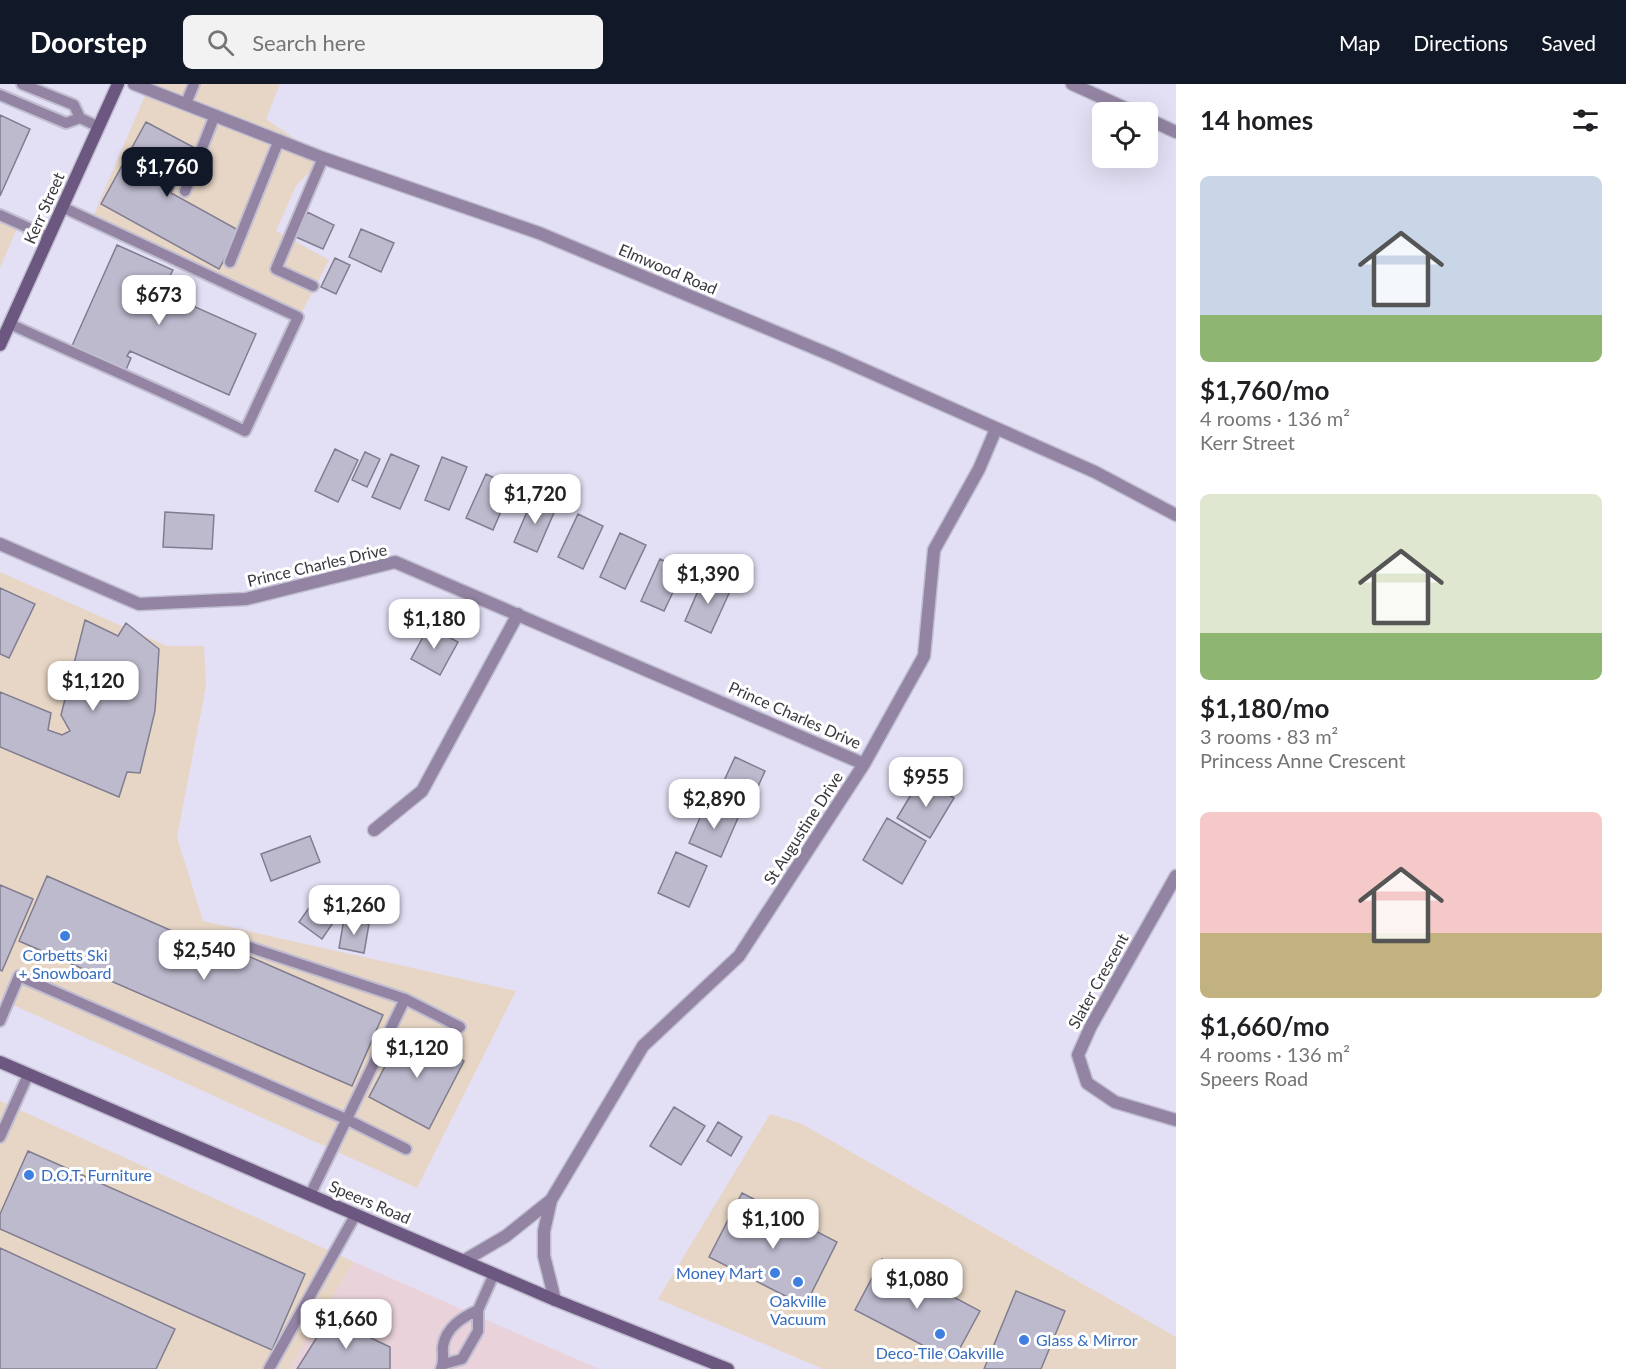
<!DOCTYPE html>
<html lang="en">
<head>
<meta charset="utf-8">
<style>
	:root { --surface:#fff; --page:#f2f2f2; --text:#202124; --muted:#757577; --accent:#111827 }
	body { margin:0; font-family:Lato,sans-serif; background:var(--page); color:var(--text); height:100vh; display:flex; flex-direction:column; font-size:22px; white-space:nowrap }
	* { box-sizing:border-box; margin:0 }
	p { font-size:20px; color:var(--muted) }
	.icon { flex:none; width:33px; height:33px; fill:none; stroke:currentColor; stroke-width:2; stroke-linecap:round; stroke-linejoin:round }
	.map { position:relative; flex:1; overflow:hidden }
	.drawer { display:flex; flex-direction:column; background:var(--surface); width:450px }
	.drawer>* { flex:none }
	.fabs { position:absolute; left:1092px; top:18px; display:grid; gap:12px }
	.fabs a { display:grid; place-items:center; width:66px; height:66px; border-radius:9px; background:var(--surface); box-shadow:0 6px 24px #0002; font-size:30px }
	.price { position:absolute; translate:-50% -51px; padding:0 14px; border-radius:12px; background:#fff; color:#222; font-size:20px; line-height:39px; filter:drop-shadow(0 2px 3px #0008) }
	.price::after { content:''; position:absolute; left:50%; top:36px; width:18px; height:14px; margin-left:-9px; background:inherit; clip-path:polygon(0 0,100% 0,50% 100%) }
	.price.on { background:var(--accent); color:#fff }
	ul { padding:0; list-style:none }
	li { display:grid; align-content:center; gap:12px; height:318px; padding:0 24px }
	li span { display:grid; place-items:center; height:186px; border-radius:9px; color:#555 }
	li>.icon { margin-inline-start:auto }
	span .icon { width:108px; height:108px; fill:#fffc; stroke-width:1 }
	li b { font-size:26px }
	h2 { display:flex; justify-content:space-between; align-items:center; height:72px; padding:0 24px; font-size:26px }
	header { display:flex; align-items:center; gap:36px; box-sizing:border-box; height:84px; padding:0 30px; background:var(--accent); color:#fff }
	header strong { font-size:28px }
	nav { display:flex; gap:33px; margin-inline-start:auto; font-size:21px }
	.search { width:420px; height:54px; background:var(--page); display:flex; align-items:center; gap:15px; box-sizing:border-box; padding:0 21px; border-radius:9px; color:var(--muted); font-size:22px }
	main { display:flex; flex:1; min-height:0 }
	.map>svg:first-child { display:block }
	.commercial { fill:#e7d6c5 }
	.industrial { fill:#ead2db }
	.building { fill:#bdbace; stroke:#807d90; stroke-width:1.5 }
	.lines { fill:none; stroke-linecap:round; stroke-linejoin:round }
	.lane-casing { stroke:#c1bed1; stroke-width:14 }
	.street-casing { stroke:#c1bed1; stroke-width:15 }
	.secondary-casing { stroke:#c1bed1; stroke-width:15 }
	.lane { stroke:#9284a2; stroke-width:10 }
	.street { stroke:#9284a2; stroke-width:12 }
	.secondary { stroke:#6c5781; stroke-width:12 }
	.shop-dot { fill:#3f7fe0; stroke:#fff; stroke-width:2 }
	.labels { text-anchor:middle; stroke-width:6; stroke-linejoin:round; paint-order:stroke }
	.street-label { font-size:16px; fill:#393840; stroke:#fff }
	.shop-label { font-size:16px; fill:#366cbe; stroke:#fff }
</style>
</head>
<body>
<header>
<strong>Doorstep</strong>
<div class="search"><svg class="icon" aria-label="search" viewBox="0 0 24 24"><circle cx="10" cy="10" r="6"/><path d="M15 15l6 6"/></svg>Search here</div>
<nav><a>Map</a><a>Directions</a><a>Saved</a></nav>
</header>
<main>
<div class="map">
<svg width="1176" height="1285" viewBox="0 0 1176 1285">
	<rect width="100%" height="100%" fill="#e3e0f5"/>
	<path class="commercial" d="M150,0H280L266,35L323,74L296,102L276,147L329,176L302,228L92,135Z
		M0,133L18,142L0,184Z
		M0,488L167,562H204L206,602L177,753L203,837L516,907L417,1104L0,915Z
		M0,1017L354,1178L289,1285H0Z
		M770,1030L802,1040L1176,1253V1285H823L658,1215Z"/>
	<path class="industrial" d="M354,1178L599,1285H289Z"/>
	<path class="building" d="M0,31L30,45L0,112Z
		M146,38L195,64L171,109L240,147L219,185L101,120Z
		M307,128L334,141L323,165L296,153Z
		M361,145L394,159L381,188L349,173Z
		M117,161L173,186L166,199L162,197L157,206L256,250L229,311L130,267L127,272L131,274L125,288L71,264Z
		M335,174L350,181L336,210L321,203Z
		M335,365L358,376L338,418L315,407Z
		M365,368L380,375L367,403L352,396Z
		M391,370L419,382L400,425L372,413Z
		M442,373L467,383L449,426L425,416Z
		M486,390L512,402L493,446L466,434Z
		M533,414L556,424L537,468L514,458Z
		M165,428L214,431L212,465L163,463Z
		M578,430L603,442L583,485L558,473Z
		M620,449L646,461L625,505L600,493Z
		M660,475L684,485L664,527L641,517Z
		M704,493L731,505L711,549L685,537Z
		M0,504L35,520L9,574L0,570Z
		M85,536L118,552L126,539L159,565L155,627L140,689L127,688L119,713L0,663V608L51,629L48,646L62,651L70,647L61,631Z
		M429,542L458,558L440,591L411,575Z
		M735,673L765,687L746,729L716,714Z
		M921,694L954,714L930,754L897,734Z
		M706,720L738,734L721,773L689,759Z
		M887,734L926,757L902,800L863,776Z
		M310,752L320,778L271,797L261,770Z
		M676,768L707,782L689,823L658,809Z
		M47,792L245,879L248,872L383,931L352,1002L19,857Z
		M0,801L33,815L2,887L0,886Z
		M323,804L346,820L322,855L299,838Z
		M344,835L369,840L364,869L339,864Z
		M404,946L464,977L429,1045L369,1013Z
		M674,1023L705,1042L681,1081L650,1062Z
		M718,1038L742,1053L731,1072L707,1057Z
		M28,1067L305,1190L272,1266L0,1145V1130Z
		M742,1109L837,1158L805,1222L709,1173Z
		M0,1164L175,1245L156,1285H0Z
		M882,1175L980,1227L953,1277L855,1226Z
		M1016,1207L1065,1227L1041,1285H984Z
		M329,1234L390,1263V1285H297Z"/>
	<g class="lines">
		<g class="lane-casing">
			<path id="lane" d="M22,0L74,21L80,34L99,43
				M0,11L66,39L80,34
				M186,19L194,0
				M185,107L215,31
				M0,131L49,153
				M230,178L279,56
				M313,202L276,185L323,74
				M10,240C88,276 168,309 245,347L298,233L62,123
				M222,854L405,915L460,943
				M0,937L19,892L346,1035L406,1065
				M0,1053L28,991
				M310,1111L405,915
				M444,1280L462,1275L478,1247V1226L494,1190
				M269,1285L356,1130
				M441,1285C445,1277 442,1270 443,1262C446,1243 463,1233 478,1226"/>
		</g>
		<g class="street-casing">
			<path id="street" d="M134,0L323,74L539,149L831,271L1095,388L1176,431
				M1072,0L1134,28
				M1148,35L1176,48
				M0,460L139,520L246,515L395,478L864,680
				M374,746L422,707L518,530
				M1176,792L1091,942L1078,971L1087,999L1115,1018L1176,1036
				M465,1176L506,1152L551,1116
				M555,1216L544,1172V1147L551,1116L643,962L739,872L864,680L924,572L934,466L979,385L996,345"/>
		</g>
		<g class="secondary-casing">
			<path id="secondary" d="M0,261L118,0
				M0,978L555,1216L728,1285"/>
		</g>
		<use href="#lane" class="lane"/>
		<use href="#street" class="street"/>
		<use href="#secondary" class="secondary"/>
	</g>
	<g class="shop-dot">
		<circle cx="65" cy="852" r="6"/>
		<circle cx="29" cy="1091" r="6"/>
		<circle cx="775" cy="1189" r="6"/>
		<circle cx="798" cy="1198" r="6"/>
		<circle cx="940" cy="1250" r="6"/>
		<circle cx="1024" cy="1256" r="6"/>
	</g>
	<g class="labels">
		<g class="street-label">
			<text transform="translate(44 124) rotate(-66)" y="6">Kerr Street</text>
			<text transform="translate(668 185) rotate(23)" y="6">Elmwood Road</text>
			<text transform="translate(317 481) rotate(-13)" y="6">Prince Charles Drive</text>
			<text transform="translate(795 631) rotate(24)" y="6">Prince Charles Drive</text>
			<text transform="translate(803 744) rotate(-57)" y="6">St Augustine Drive</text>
			<text transform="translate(1098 897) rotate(-61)" y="6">Slater Crescent</text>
			<text transform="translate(370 1118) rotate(23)" y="6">Speers Road</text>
		</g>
		<g class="shop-label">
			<text x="65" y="877">Corbetts Ski<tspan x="65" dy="18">+ Snowboard</tspan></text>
			<text x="41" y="1097" text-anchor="start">D.O.T. Furniture</text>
			<text x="763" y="1195" text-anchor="end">Money Mart</text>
			<text x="798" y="1223">Oakville<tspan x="798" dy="18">Vacuum</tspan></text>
			<text x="1036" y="1262" text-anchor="start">Glass &amp; Mirror</text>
			<text x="940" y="1275">Deco-Tile Oakville</text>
		</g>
	</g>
</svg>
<div class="fabs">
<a><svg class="icon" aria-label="locate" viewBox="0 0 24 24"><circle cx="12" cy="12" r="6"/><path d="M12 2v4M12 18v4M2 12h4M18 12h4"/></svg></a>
</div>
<b class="price on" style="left:167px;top:114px">$1,760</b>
<b class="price" style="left:159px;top:242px">$673</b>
<b class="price" style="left:535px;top:441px">$1,720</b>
<b class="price" style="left:708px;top:521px">$1,390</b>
<b class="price" style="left:434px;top:566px">$1,180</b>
<b class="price" style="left:93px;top:628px">$1,120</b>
<b class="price" style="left:926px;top:724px">$955</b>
<b class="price" style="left:714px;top:746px">$2,890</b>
<b class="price" style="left:354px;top:852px">$1,260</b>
<b class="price" style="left:204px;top:897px">$2,540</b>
<b class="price" style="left:417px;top:995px">$1,120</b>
<b class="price" style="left:773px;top:1166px">$1,100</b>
<b class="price" style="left:917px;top:1226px">$1,080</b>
<b class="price" style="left:346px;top:1266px">$1,660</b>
</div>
<section class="drawer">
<h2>14 homes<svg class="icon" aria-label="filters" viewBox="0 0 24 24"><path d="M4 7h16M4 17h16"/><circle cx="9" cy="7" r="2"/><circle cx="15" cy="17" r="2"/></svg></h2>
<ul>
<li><span style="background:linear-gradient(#c9d6e8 75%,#8fb573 0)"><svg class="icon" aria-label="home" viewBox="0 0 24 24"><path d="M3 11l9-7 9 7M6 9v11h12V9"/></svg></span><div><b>$1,760/mo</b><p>4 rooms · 136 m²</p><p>Kerr Street</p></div></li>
<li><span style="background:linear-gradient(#dfe7d0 75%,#8fb573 0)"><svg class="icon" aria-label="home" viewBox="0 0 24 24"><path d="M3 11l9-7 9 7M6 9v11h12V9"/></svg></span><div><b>$1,180/mo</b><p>3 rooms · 83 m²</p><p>Princess Anne Crescent</p></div></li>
<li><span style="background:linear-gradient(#f6c9c9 65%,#c2b280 0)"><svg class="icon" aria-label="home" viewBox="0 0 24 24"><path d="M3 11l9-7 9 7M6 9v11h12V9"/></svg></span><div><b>$1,660/mo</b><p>4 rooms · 136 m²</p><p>Speers Road</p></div></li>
</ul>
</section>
</main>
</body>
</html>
